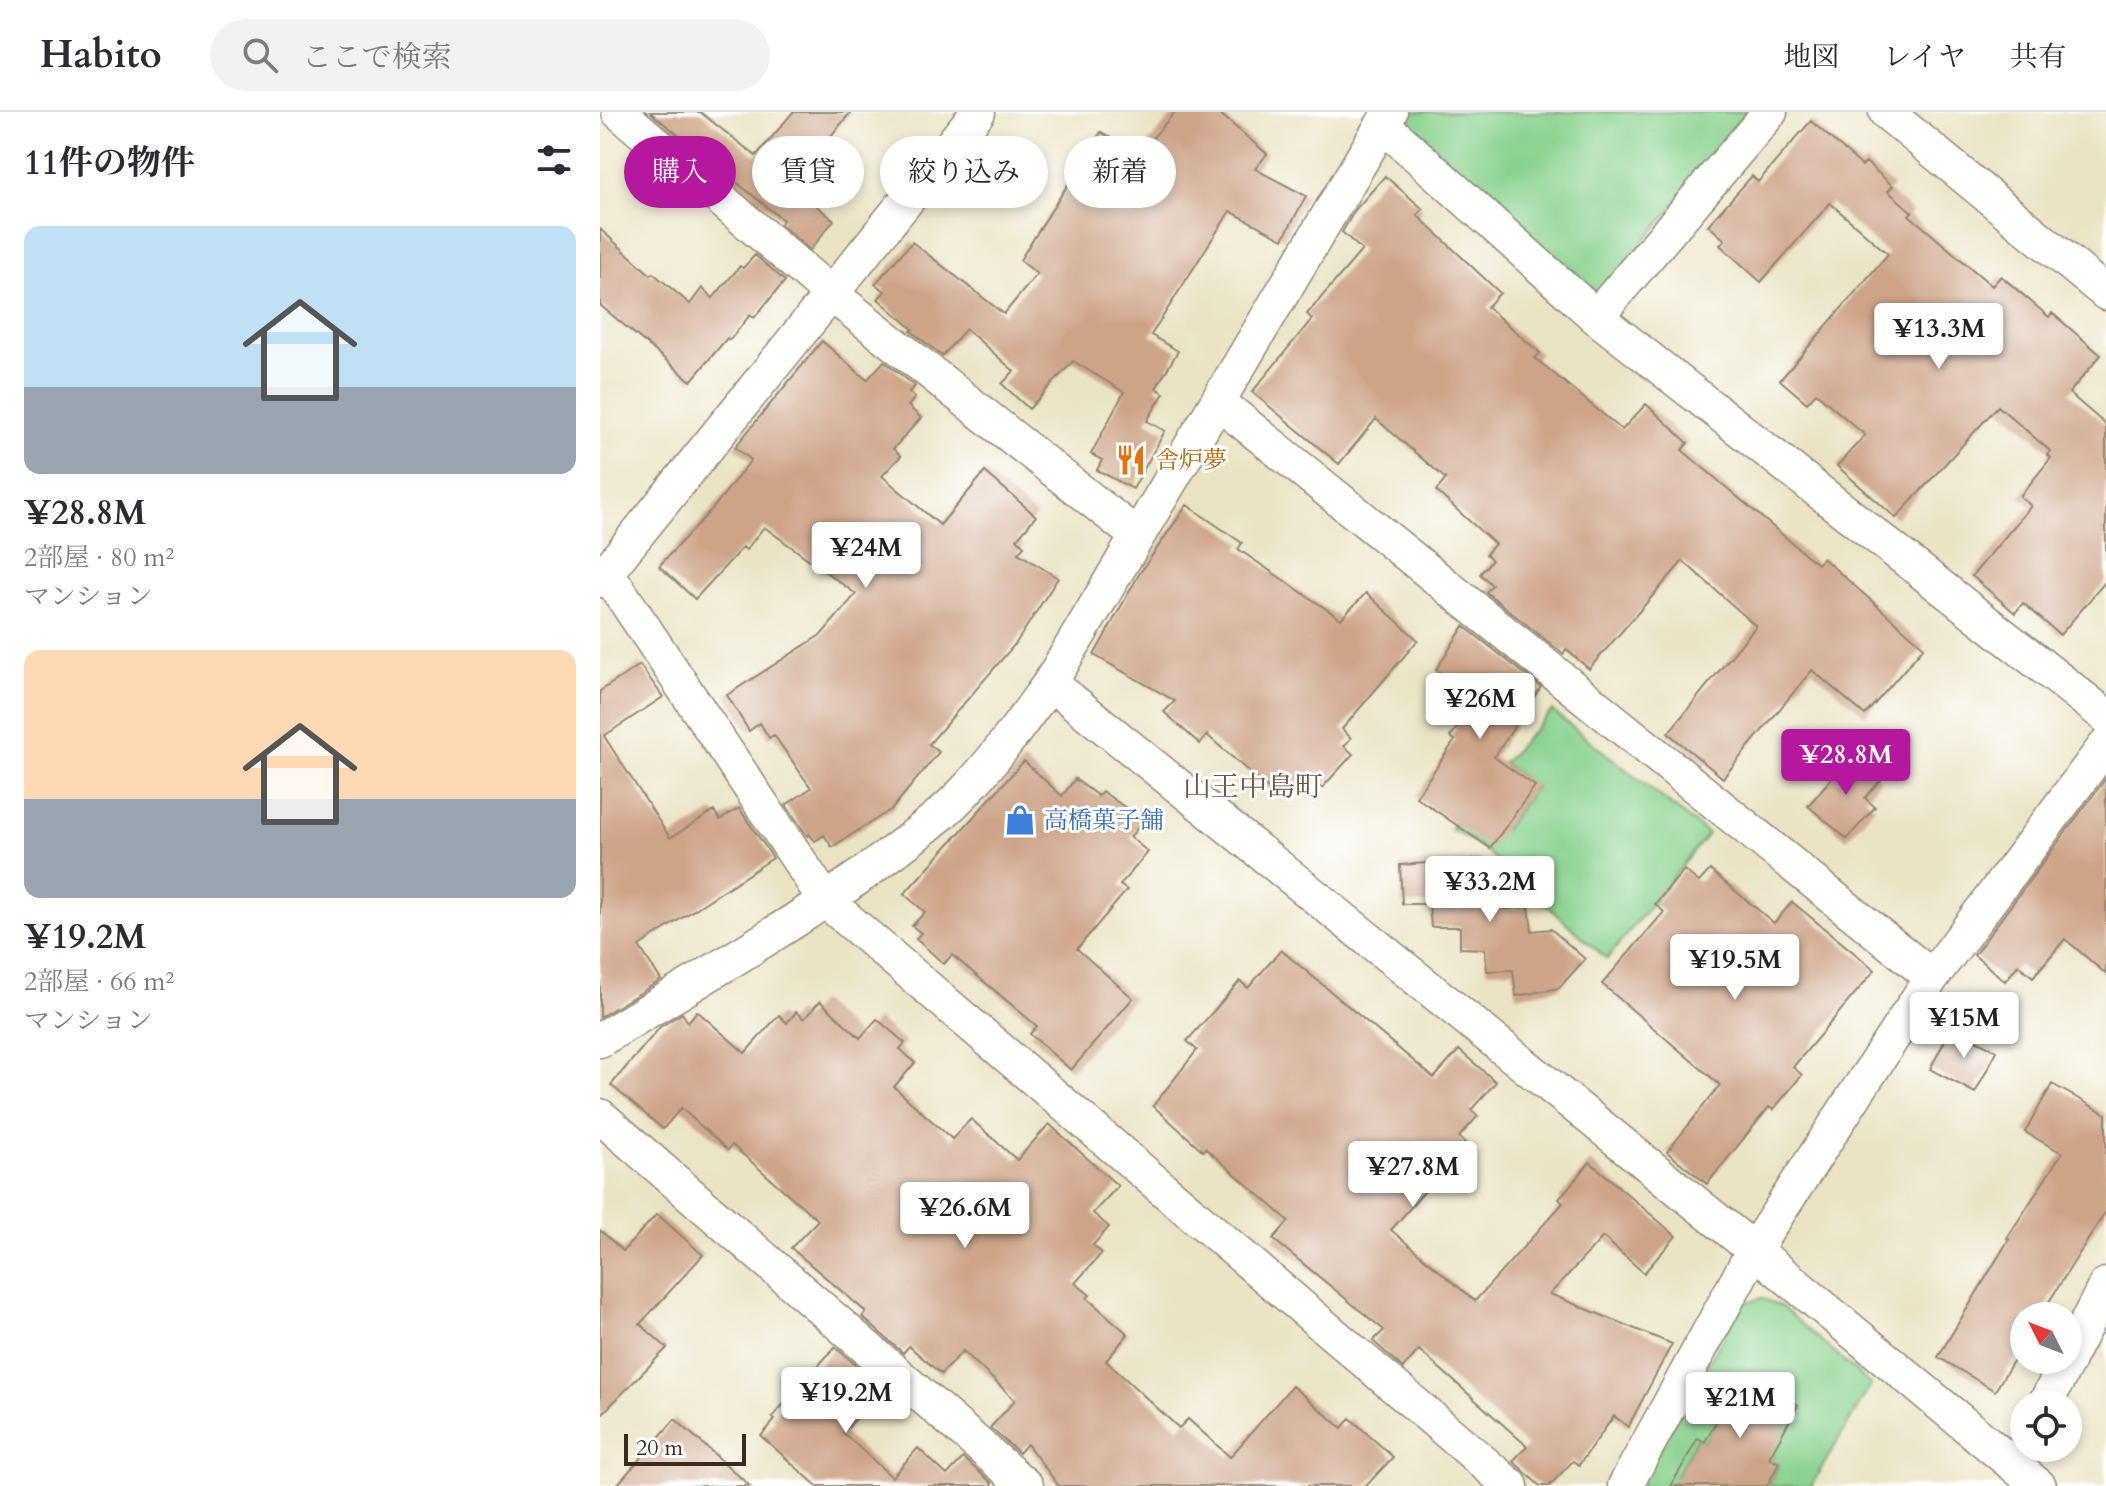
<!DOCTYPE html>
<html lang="ja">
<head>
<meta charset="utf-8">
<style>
	:root { --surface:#fff; --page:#f2f2f3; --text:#2b2b33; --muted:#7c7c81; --line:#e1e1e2; --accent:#b5179e }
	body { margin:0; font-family:Cardo,"Noto Serif JP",serif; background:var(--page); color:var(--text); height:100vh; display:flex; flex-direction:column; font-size:30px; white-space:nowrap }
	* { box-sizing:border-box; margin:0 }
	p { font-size:26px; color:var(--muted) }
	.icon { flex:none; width:44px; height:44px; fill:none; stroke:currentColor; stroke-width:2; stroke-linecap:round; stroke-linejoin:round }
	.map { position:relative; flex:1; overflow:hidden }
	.panel { display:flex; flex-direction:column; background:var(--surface); width:600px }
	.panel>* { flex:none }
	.top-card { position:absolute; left:24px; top:24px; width:760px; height:72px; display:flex; gap:16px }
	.needle { width:52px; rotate:312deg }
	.buttons { position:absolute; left:1410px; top:1190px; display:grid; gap:16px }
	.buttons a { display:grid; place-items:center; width:72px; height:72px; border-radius:50%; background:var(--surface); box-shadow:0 4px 12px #0003; font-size:40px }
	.scale { position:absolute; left:24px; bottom:20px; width:122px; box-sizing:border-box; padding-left:8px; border:4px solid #3b2a1e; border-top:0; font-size:22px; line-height:28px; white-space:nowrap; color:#3b2a1e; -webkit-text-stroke:6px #fff; paint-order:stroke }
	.price { position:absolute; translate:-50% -68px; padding:0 18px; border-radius:8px; background:#fff; color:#222; font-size:26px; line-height:52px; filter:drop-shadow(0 2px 4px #0008) }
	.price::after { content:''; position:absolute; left:50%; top:48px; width:24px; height:18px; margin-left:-12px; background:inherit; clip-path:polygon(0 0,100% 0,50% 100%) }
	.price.selected { background:var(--accent); color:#fff }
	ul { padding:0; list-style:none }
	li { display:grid; align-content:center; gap:16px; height:424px; padding:0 24px }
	li span { display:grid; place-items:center; height:248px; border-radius:16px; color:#555 }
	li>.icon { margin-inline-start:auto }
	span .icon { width:144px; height:144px; fill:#fffc; stroke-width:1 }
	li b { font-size:34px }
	h2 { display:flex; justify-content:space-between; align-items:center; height:96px; padding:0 24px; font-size:34px }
	.pill { padding:0 28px; border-radius:36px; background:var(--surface); box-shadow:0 4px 12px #0003; font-size:28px; line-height:72px }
	.pill.selected { background:var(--accent); color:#fff }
	header { display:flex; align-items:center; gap:48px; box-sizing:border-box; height:112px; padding:0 40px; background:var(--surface); border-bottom:2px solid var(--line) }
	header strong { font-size:38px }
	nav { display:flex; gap:44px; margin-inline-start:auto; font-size:28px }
	.search { width:560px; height:72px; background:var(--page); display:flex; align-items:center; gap:20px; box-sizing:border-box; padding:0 28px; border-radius:44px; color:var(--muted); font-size:30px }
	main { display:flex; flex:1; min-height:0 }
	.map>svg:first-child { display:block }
	.green { fill:#88d18d; stroke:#627e56; stroke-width:2 }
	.building { fill:#cea488 }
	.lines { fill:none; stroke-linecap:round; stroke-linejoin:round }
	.street-casing { stroke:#928772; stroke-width:37 }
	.street { stroke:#fff; stroke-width:34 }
	.labels { text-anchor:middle; stroke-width:6; stroke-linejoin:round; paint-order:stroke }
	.food-label { font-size:24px; fill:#c56008; stroke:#fff; text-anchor:start }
	.shop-label { font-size:24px; fill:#366cbe; stroke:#fff; text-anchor:start }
	.quarter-label { font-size:28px; fill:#6e5543; stroke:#fff }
</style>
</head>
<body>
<header>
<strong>Habito</strong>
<div class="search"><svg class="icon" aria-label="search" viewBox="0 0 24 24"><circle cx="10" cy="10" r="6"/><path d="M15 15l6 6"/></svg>ここで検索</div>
<nav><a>地図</a><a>レイヤ</a><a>共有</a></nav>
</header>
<main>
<section class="panel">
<h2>11件の物件<svg class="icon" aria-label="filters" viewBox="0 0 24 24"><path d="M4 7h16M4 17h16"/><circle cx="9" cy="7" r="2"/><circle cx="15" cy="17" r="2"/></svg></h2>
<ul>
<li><span style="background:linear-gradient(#bfe0f5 65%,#9aa5b1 0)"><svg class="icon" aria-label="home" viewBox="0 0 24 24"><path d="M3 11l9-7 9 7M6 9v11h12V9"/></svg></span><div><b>¥28.8M</b><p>2部屋 · 80 m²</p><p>マンション</p></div></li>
<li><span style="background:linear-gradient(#ffd9b3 60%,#9aa5b1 0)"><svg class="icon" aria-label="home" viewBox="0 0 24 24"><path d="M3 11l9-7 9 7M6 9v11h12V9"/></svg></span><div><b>¥19.2M</b><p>2部屋 · 66 m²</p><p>マンション</p></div></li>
</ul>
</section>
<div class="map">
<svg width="1506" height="1374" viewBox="0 0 1506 1374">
	<rect width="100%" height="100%" fill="#fff"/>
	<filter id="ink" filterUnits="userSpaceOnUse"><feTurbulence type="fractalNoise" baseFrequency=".0125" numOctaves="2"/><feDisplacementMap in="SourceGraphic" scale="16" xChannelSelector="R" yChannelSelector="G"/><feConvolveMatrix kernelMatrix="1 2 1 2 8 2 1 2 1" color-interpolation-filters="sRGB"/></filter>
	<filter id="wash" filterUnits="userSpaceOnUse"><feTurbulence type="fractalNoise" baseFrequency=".006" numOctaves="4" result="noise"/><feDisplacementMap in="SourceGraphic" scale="32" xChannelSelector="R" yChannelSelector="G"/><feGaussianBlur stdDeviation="1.8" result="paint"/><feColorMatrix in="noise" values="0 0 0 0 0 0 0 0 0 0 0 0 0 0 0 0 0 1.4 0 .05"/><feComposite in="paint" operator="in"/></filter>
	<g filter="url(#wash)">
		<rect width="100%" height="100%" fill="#eae4c5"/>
		<path class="green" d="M809,0H1154L999,183L803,10Z
			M952,599L1108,722L1007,847L879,733L850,717L872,695L904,718L935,675L903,651Z
			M1161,1186L1181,1194L1271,1273L1211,1374H1167L1179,1352L1169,1346L1142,1263L1105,1330L1097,1326L1071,1374H1038L1143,1191Z"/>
		<g id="blocks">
			<path class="building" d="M50,0H100L156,44L193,0H251L209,50L215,55L195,77L234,108L210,138L180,112L183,108Z
				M575,0H618L667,42L655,57L706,84L683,127L630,99L551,223L578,239L556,276L564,281L547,309L565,319L533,377L497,358L502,348L491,342L524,280L473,249L429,297L402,272L414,259L366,217L342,244L311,219L313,217L278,187L285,179L275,172L312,130L404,202L437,162L420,148L501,20L535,42L541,34L544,36Z
				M1211,9L1262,54L1266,50L1293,74L1288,79L1312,100L1309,103L1392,174L1401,164L1449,205L1452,201L1501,243L1469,281L1506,313V469L1460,523L1423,491L1415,501L1372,464L1431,394L1420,384L1451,346L1447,343L1450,339L1398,294L1296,406L1237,354L1265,323L1216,281L1207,291L1180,268L1288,142L1230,91L1161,170L1120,133L1125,128L1108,113L1152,64L1158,70Z
				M785,64L823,97L817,103L900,181L887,195L940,241L935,246L1022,318L1046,292L1088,331L1082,338L1217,452L1223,446L1324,535L1265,603L1212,558L1123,666L1068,621L1156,514L1083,449L989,557L966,537L963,542L886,480L892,473L880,462L892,448L886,442L895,432L836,379L846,367L776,307L739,352L652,280L712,207L707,202L762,138L742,120L755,98Z
				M0,117L51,163L53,161L90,192L102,176L113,186L140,154L143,156L155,143L185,169L154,206L150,203L130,228L127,226L91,269L0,193Z
				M222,229L267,268L284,249L315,274L309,280L315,286L308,294L321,306L293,337L301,344L282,364L340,413L385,360L436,404L417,427L424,434L418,441L458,466L416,531L329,632L339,640L292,697L232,735L224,723L215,729L209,722L207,724L186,693L211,676L174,623L169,626L160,611L149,619L127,583L222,522L256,482L164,415L146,438L143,435L95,487L59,454L113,396L151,348L135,335Z
				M587,393L642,431L638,437L741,507L766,481L818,528L742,617L751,626L744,634L753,642L722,676L711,666L696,682L691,677L681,688L607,623L600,632L564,600L575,589L494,543L538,464Z
				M864,514L941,575L894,645L935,674L890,736L816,685L855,628L850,625L857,616L847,608L850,602L845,600L861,575L836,558Z
				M40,553L63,585L4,624L70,726L114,699L120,708L139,696L173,746L39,834L61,868L0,905V579Z
				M1251,643L1281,668L1265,686L1275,695L1247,727L1208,694Z
				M424,649L462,684L475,667L498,684L502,679L544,709L530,725L548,740L520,773L527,778L477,837L533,886L471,958L430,922L437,914L352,843L344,852L316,827L321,821L312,814L325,800L304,782Z
				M1506,666V862L1465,827L1433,865L1418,853L1405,869L1374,843Z
				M882,747L865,771H905V797L929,795L932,819L951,817L985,847L959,876L916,884L913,858L887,859L885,837L860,836V815H831L829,792H802L800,753Z
				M1084,758L1099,770L1110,758L1174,811L1192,790L1275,858L1193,955L1202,963L1173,998L1169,995L1107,1072L1067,1040L1120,973L1002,872L1064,800L1055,792Z
				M681,838L834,966L859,938L896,970L871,998L878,1004L859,1025L866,1032L791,1118L875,1189L963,1091L959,1087L990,1050L1076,1124L1044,1161L1003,1125L950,1182L1072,1232L1028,1315L1014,1304L979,1353L973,1349L949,1374H940L913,1349L927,1334L819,1238L803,1256L773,1229L784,1218L673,1127L689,1109L605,1036L603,1039L553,994L597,938L587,929L640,869L648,876Z
				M220,889L260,926L277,907L305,931L300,937L315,951L294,975L352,1027L371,1007L417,1048L449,1012L518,1074L493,1101L509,1115L493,1133L502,1141L475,1171L490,1183L487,1186L528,1222L506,1249L579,1316L588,1307L630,1345L692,1274L742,1316L750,1306L793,1345L766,1374H459L427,1332L419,1341L390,1316L415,1288L363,1239L341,1262L309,1234L303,1241L262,1205L266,1200L191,1136L218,1108L132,1033L128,1038L81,996L63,1017L11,973L60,915L82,901L88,910L97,899L145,941L179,903L187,911L196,900L204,907Z
				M1352,915L1397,939L1375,981L1330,957Z
				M1452,972L1506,1002V1099L1440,1204H1424V1231L1395,1279L1338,1245L1409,1127L1407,1126L1462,1041L1425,1020Z
				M57,1102L103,1143L40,1212L67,1236L0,1304V1118L23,1139Z
				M235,1235L276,1270L253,1296L260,1302L243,1321L292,1365L318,1336L347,1363L363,1346L392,1371L390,1374H217L161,1324L175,1308L172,1305Z
				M1142,1262L1198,1293L1169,1346L1179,1351L1167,1374H1071L1098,1326L1105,1330Z
				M75,1307L150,1374H16Z"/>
		</g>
	</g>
	<g filter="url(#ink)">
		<use href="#blocks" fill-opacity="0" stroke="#928772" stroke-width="2"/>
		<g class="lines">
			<g class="street-casing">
				<path id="street" d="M19,0L230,181L536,423
					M1286,0L1506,181
					M783,13L996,205L1506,604
					M996,205L1170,0
					M618,290L1332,865
					M7,461L226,789L911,1374
					M0,468L378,0
					M450,571L1154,1138L1439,1374
					M0,928C116,857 236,790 341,702C382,667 418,615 450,571L790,0
					M0,1004L426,1374
					M1468,1247L1506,1173
					M1445,1292L1468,1248
					M1025,1374L1154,1138L1332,865L1506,633"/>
			</g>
			<use href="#street" class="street"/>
		</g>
	</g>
	<defs>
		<g id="restaurant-bare" transform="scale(2.4)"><path d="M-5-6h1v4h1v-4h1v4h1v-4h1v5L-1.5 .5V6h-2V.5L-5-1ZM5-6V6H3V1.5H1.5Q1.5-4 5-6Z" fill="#e8710a" stroke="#fff" stroke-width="2.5" paint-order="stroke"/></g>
		<g id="shop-bare" transform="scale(2.4)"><path d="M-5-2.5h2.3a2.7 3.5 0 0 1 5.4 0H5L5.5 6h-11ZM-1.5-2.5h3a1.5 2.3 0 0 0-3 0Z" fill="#3f7fe0" stroke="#fff" stroke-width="2.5" paint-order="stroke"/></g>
	</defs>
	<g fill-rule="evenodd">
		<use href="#restaurant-bare" x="531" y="348"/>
		<use href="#shop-bare" x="420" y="708"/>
	</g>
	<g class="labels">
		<g class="food-label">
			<text x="555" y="356">舎炉夢</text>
		</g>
		<g class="shop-label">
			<text x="444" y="716">高橋菓子舗</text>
		</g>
		<g class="quarter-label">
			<text x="653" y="684">山王中島町</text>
		</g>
	</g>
</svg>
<div class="buttons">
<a><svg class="needle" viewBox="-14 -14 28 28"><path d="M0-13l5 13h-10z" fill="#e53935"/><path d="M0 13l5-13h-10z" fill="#7c7c81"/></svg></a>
<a><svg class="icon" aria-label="locate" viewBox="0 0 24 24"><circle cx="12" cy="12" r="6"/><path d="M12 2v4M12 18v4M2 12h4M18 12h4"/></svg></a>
</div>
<div class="scale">20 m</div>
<b class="price" style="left:1339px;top:259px">¥13.3M</b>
<b class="price" style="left:266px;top:478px">¥24M</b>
<b class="price" style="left:880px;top:629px">¥26M</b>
<b class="price selected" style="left:1246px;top:685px">¥28.8M</b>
<b class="price" style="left:890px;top:812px">¥33.2M</b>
<b class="price" style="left:1135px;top:890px">¥19.5M</b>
<b class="price" style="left:1364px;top:948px">¥15M</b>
<b class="price" style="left:813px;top:1097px">¥27.8M</b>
<b class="price" style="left:365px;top:1138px">¥26.6M</b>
<b class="price" style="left:246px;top:1323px">¥19.2M</b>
<b class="price" style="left:1140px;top:1328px">¥21M</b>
<div class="top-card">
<a class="pill selected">購入</a>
<a class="pill">賃貸</a>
<a class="pill">絞り込み</a>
<a class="pill">新着</a>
</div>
</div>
</main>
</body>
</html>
